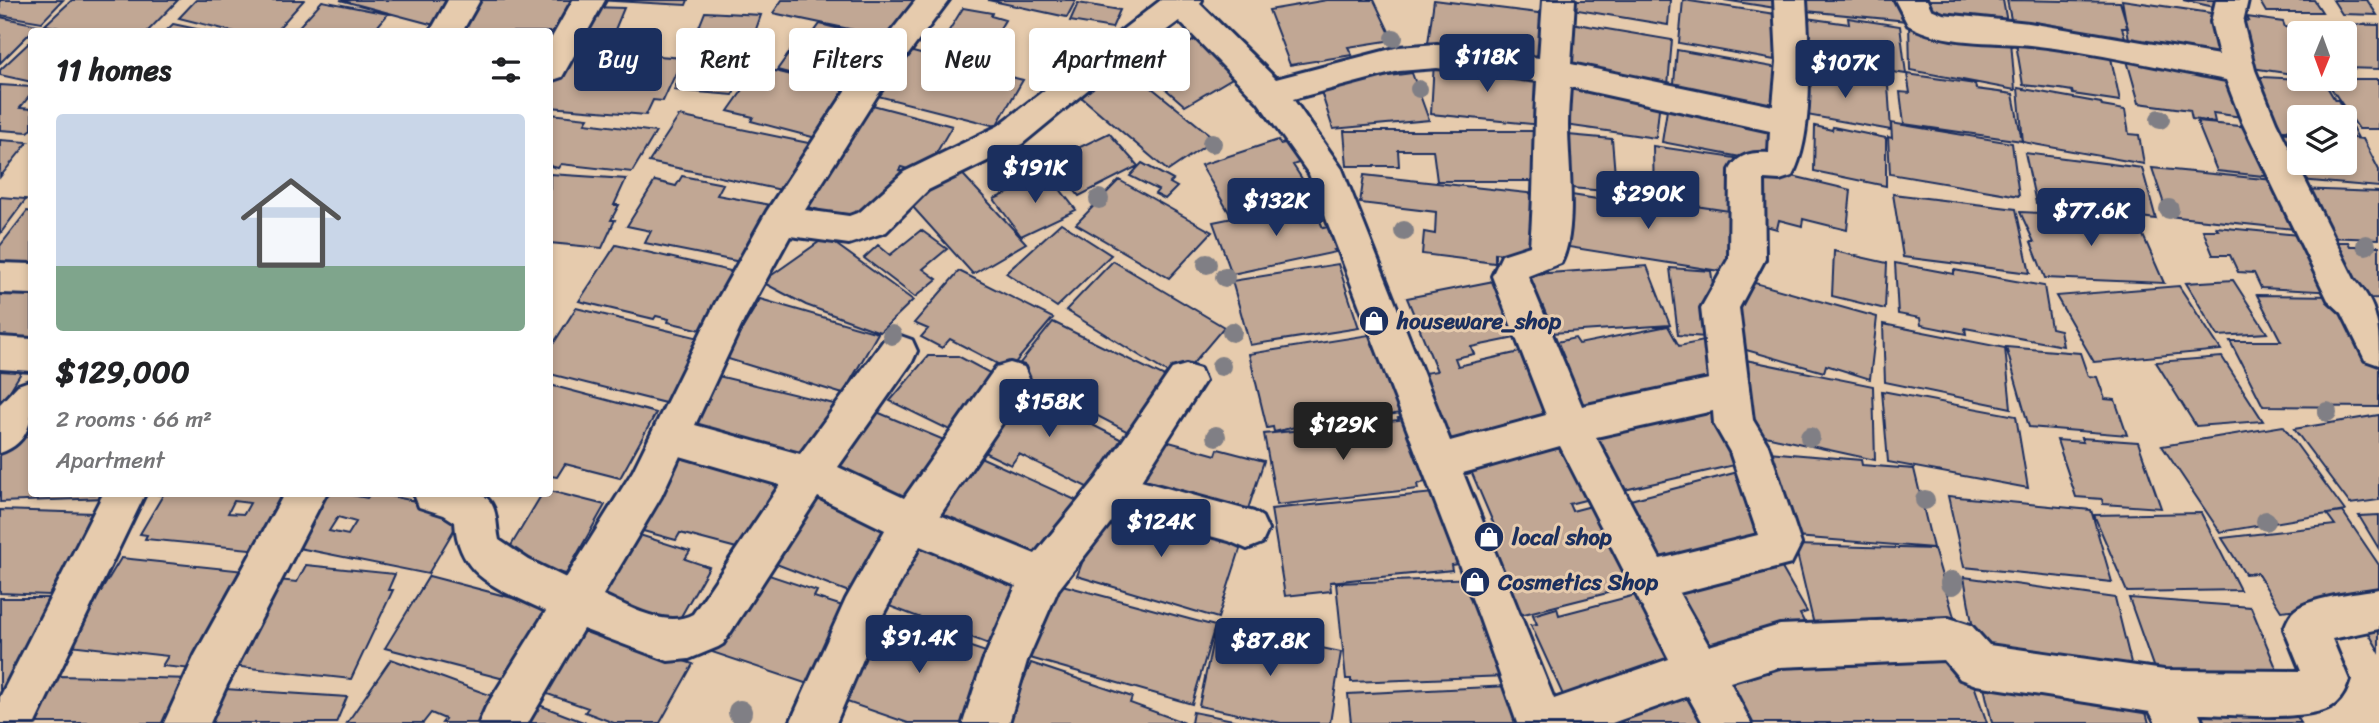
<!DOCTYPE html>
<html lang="en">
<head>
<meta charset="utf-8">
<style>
	:root { --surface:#fff; --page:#f6f6f6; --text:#202124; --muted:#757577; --line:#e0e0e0; --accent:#1b2f5e }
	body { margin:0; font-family:Sriracha,sans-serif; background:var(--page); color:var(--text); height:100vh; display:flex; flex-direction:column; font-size:26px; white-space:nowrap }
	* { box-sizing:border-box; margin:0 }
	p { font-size:23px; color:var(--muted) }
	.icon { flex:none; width:38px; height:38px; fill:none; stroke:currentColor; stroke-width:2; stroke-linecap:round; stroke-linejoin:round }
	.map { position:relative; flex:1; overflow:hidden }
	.panel { position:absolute; left:28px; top:28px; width:525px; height:469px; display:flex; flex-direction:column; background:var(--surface); border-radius:7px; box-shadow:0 4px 10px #0003 }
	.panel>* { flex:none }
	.banner { position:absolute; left:574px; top:28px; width:665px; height:63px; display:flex; gap:14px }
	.needle { width:46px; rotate:181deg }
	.fabs { position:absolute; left:2287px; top:21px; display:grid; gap:14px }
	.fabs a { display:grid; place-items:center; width:70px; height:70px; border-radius:7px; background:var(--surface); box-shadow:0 4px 10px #0003; font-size:35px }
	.price { position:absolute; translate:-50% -60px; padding:0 16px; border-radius:7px; background:var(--accent); color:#fff; font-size:23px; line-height:46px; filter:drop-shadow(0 2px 4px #0008) }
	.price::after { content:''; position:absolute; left:50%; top:42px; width:21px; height:16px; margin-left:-10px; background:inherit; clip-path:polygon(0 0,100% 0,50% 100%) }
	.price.selected { background:#222; color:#fff }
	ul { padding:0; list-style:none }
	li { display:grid; align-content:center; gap:14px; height:371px; padding:0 28px }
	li+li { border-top:2px solid var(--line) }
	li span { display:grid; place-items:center; height:217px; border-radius:7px; color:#555 }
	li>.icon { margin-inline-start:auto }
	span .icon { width:126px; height:126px; fill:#fffc; stroke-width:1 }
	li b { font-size:30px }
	h2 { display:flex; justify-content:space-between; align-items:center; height:84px; padding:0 28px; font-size:30px }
	.chip { padding:0 24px; border-radius:7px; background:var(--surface); box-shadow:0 4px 10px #0003; font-size:24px; line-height:63px }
	.chip.selected { background:var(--accent); color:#fff }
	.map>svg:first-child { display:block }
	.building { fill:#c1a794; stroke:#1b2f5e; stroke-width:2; fill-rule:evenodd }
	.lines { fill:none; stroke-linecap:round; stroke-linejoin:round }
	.street-casing { stroke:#1b2f5e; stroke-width:6 }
	.street { fill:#e6cbad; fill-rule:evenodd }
	.tree { fill:#807f85 }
	.labels { text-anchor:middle; stroke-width:6; stroke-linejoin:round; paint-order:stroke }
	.poi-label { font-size:23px; font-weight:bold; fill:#1b2f5e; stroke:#e6cbad; text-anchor:start }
</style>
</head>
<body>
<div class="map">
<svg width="2379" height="723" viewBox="0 0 2379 723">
	<rect width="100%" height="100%" fill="#e6cbad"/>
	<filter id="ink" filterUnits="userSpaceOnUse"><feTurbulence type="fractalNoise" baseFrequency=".0143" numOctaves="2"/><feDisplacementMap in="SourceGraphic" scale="14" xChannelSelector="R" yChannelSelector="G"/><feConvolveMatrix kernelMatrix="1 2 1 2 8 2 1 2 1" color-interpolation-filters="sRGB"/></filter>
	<g filter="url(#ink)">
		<path class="building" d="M0,0H63L42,22L0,15Z
			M72,0H178L147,32H79L45,25Z
			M196,0H304L275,32H235L179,18Z
			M340,0H447L451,1L438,26Z
			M480,0H584L559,47L550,46V32H460Z
			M596,0H688L686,5Z
			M782,0H919L897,39L773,13Z
			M988,0H1076L1067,17Z
			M1327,0H1374L1393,40L1348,47L1352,55L1290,65L1269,10Z
			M1434,0L1554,15L1551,67L1427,50Z
			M1573,0H1670L1668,25L1572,9Z
			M1683,0L1788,16L1786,62L1679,43Z
			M1724,0H1782V9Z
			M1795,0H1903L1908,21L1796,10Z
			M1929,0H2003L2008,28L1932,18Z
			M2007,0L2120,2L2128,28H2122L2128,46L2013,29Z
			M2122,0L2224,15L2236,63L2130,45Z
			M2183,0H2225L2223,9Z
			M2259,0H2314L2322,12H2266Z
			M2333,0H2367L2377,15L2342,14Z
			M322,1L388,14L373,32H294Z
			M1078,3L1120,10L1112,28L1070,21Z
			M591,7L624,8L614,32L634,33L629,46L574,47Z
			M963,8L992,13L991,16L1005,20L984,55L940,45Z
			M705,12L761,15L733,95L674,90Z
			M0,17L38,25L0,63Z
			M1799,17L1849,24L1848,18L1900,26L1906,74L1854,66L1855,73L1802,66Z
			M2247,17L2283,22L2285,27L2309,31L2310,33H2300V75L2245,67L2229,18L2249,21Z
			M1909,22L2011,41L2015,90L1910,70Z
			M1571,23L1672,40L1668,85L1565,64Z
			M2305,23L2379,25V69L2345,68V33H2312Z
			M173,24L211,32H165Z
			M820,24L891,42L859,91L777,70L795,45L803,47Z
			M1198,38L1239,74L1185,106L1144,70Z
			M2015,38L2077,47L2079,53L2111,58L2120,101L2073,94L2072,91L2060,89L2023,85Z
			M32,40V82L0,75V70Z
			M569,49L683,58L663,101L653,100L646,115L550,107V87Z
			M901,49L1023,80L996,126L870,94Z
			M1677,50L1790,70L1788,119L1673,94Z
			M2126,57L2234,71L2249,118L2213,113L2215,122L2192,119L2190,110L2139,103Z
			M1434,62L1541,73L1542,125L1431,114Z
			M759,67L856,91L824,140L751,121L753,117L728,111Z
			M1126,67L1215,139L1168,171L1080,96Z
			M1799,70L1888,85L1891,130L1801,114Z
			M1412,73L1429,120L1333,129L1319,85Z
			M1907,74L1975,84L1976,89L2013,94L2022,141L1904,124L1900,92L1910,93Z
			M2243,76L2323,80L2335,100H2338L2358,138L2345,137V117H2300V131L2269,130Z
			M2325,79H2379V129H2359Z
			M1561,81L1660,99L1656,138L1558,124Z
			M0,85L32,87V93L20,108L32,109V129L28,132L0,130Z
			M2018,88L2101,103L2102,106L2125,110L2129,134L2139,135L2144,164L2023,142Z
			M1669,97L1781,122L1777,164L1662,142Z
			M865,103L952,126L924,174L901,167L899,170L904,172L889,196L860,222L798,204Z
			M550,114L588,118L585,123L656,132L632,172L561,164L558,168L550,166Z
			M679,116L818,145L791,192L649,162Z
			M2197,122L2260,128L2282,178L2217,171Z
			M1891,123L2012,143L2019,196L1890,174L1888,137L1892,138Z
			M1815,126L1832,130L1833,127L1886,138V186L1814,171Z
			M1344,131H1537L1547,181H1437L1433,150H1398L1399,166H1347Z
			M2267,131L2300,134V163H2345V137L2363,139L2379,170V187L2289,179Z
			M1109,133L1138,166L1079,196L1051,161Z
			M1557,134L1612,139L1615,175L1632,177L1633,189L1616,188V192L1560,187Z
			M0,140L28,142L0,177Z
			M1278,140L1280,144L1289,142L1301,162L1293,165L1308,188L1230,214L1201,165Z
			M1653,146L1735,158L1736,212L1654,200Z
			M2025,153L2142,168L2156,219L2036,203Z
			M1142,163L1173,180L1170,183L1177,187L1165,199L1155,194L1158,190L1130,176Z
			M956,167L1026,243L973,274L903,196Z
			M1759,168L1851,190L1847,230L1803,219L1802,226L1779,220L1777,229L1751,222Z
			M2152,168L2284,181L2304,230L2168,216Z
			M550,174L626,179L614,205H619L611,220H615L602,248L550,243Z
			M1049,175L1076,210L1021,236L994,199Z
			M1364,175L1536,194V258L1495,253V263L1422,254L1424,232L1435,234L1436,212L1360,203Z
			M682,176L723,184L717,195L781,207L751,264L645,243L651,231L627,226L655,181L676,186Z
			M1119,180L1212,232L1169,278L1076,224Z
			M2297,189L2379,192V239L2323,237Z
			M1559,193L1635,205V197L1730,211L1732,273L1556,245Z
			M1893,194L2016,209L2030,273L1903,257Z
			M0,197L26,199L0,234Z
			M1312,202L1323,228L1337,225L1346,247L1334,250L1336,252L1232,274L1213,222Z
			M27,211L32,212V274L0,271V246Z
			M2020,212L2135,217L2164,283L2045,278L2031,242H2034Z
			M1061,223L1111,255L1057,307L1006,273Z
			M2216,227L2309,236L2337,292L2261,288L2254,273L2238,272L2230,255H2213L2203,230H2218Z
			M921,230L947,249L923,269L937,279L915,297L864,258L878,245L890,255Z
			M826,237L913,300L880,332L806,305L762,282Z
			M2323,242H2348L2350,246H2379V298L2353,299Z
			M616,245L739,273L706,331L668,322L669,319L656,316L654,319L579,301Z
			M1834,251L1887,263L1885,309L1832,296Z
			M1113,261L1224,327L1179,380L1066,310Z
			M1895,263L1954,274V270L2044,286L2051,328L2060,330L2063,346L1965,328L1966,334L1921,325L1920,318L1898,314Z
			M1338,264L1359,328L1250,345L1232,281Z
			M1647,266L1670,325L1537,334L1521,275Z
			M1670,268L1711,271L1721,338L1678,335Z
			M959,271L1053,318L1009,370L950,339L942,348L921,337L928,329L914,323Z
			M1499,280L1525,336L1471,347L1474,354L1455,358L1458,366L1533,349L1563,415L1445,442L1435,418L1441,416L1424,373L1437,371L1407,298Z
			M1744,280L1877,317L1870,379L1826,365L1824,372L1732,346Z
			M2233,280L2267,333L2218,336L2186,283Z
			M2179,286L2221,350L2094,362L2056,296Z
			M0,287L32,288V352L0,348Z
			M2257,295L2339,296L2379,364V407L2263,406L2230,341H2281Z
			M760,299L878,333L843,394L725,358Z
			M576,308L703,339L665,403L550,374V349Z
			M1053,322L1173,381L1134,435L1013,372Z
			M1883,324L2005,348L2011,408L1885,382Z
			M1668,326L1679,346L1704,341L1722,374L1685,389L1574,409L1552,343L1575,338L1579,344Z
			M1375,334L1401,413L1312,427V423L1274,432L1273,427L1267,428L1249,354Z
			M2006,347L2080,353L2088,376L2097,377L2105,399L2115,400L2127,435L2029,427Z
			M928,356H958L1003,380L964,437L890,401Z
			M0,357L30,358L0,407Z
			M2222,357L2263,421L2196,426L2156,362Z
			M1741,359L1873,386L1875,460L1738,430Z
			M714,375L834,404L804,466L680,434Z
			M1010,383L1130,444L1099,493L1019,454L1011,465L969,445Z
			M550,385L656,413L620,478L565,464L557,477L550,476Z
			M1882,391L2016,416L2028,488L1888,462Z
			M1713,398L1747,462L1611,493L1580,427Z
			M865,407L956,445L914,513L822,470Z
			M2379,415V500L2350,504L2294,429Z
			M1406,417L1425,482L1417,484L1418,489L1277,505L1264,434L1399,420L1398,418Z
			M32,421V494H107L105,498L0,502V440L9,422Z
			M2283,426L2345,511L2220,532L2162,446Z
			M1151,437L1216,455L1218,449L1264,461L1244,521L1132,490Z
			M2081,438L2138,442L2161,508L2103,504L2102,499L2076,497L2057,440L2083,442Z
			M1569,440L1597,497L1569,504L1572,511L1603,503L1643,584L1520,615L1484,529L1495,527L1468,464Z
			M673,448L796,481L748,551L680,533L676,540L636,529Z
			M967,451L1080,502L1040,571L925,514Z
			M1768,452L1861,460L1862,465L1914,469L1933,548L1783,536Z
			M1738,472L1773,535L1647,568L1615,504Z
			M801,488L900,526L863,602L846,596L849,592L758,557Z
			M550,491L605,505L566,574L503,559L542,494H550Z
			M1434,493L1459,564L1451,565L1452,570L1330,582L1331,591L1285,596L1271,509Z
			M156,494H290L260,550L145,539L147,535L140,534L163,495ZM234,501L250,503L244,514L228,513Z
			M324,494H346L367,498L370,494H380L465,511L428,574L289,546ZM338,517L356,522L348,535L329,531Z
			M1948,496L2091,510L2112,582L1964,567Z
			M1106,500L1243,540L1218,618L1077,576Z
			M0,510L94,513L49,595L0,593Z
			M2343,512L2379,565V600L2281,611L2257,573L2245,574L2222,538L2335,525L2327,514Z
			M2201,513L2240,590L2127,592L2094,515Z
			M2379,515V549L2359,516Z
			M627,531L690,551L685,559L709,567L675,627L585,598Z
			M914,532L1037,577L1002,649L876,601Z
			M1795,545L1934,549L1959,634L1815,629Z
			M1775,556L1807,612L1800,614L1809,631L1700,661L1662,586Z
			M121,558L255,572L203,670L162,666L168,656L60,644L88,597L97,598Z
			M306,565L395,574L388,590H393L351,679L222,665L268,579L297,582Z
			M751,569L817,591L814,597L855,610L823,689L706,650Z
			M429,576L547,607L508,680L385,648Z
			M1964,577L2115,598L2135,679L1978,657Z
			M1478,578L1506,676L1351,682V679H1346L1336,583Z
			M1051,582L1215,626L1192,704L1023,656Z
			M1647,592L1688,672L1568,706L1531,625L1537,624L1533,615L1557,608L1559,615Z
			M0,598H61L14,689H0Z
			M2129,598L2251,607L2284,687L2158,680Z
			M864,617L882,623L884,618L1001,657L972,723H908L844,701L870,648L851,643Z
			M2379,619V651L2361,620Z
			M569,624L693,664L660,723H614L585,712L588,708L530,688Z
			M1216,626L1341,652L1330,723H1281L1199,706Z
			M1963,653L1987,723H1733L1720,673H1771L1766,656Z
			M391,659L506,701L492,723H442L445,719L431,713L423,723H347Z
			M1031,663L1132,697L1130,703L1185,723H1005Z
			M1981,673L2140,692L2149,723H1992Z
			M58,676L196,679L176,723H34Z
			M1691,681L1725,723H1579Z
			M1509,686L1516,723H1351L1348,694Z
			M209,688L347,697L336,723H192Z
			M526,700L586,723H511Z
			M2288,702L2301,723H2194L2189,714Z
			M1193,712L1248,723H1191Z"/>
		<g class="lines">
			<g class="street-casing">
				<path id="street" d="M448,0H480L462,32H430Z
					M573,0H605L562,77L550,81V41Z
					M916,0H949L877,96L805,210L849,216L860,212L904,172L998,126L1161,0H1202L1200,4L1276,79L1399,47L1437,44L1539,58L1543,0H1575L1571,64L1773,106L1777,62L1774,0H1806C1809,48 1815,135 1792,176L1780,180L1764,179L1765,259L1739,308L1753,420L1768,445L1801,544L1791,564L1679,593L1709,646L1780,625L1949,618L1971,625L1989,645L2164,670L2301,671L2284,629C2286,624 2288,618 2292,613C2305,597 2358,593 2379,589V629L2332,639L2349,680C2346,689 2343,697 2335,704C2312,723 2231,714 2199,714L2203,723H2156L2150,712L1976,685L1960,679L1944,660L1780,667L1730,682L1751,723H1703L1688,696L1612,723H1517L1480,619L1309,174L1258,102L1179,21L1102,78L1022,144L928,190L886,232L849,244L790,236L744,320L695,425L800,454L884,340L898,335L912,340L917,351L912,362L838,467L904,498L996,367L1010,363L1024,367L1029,379L1024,391L940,515L1035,554L1097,478L1172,369L1186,365L1200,369L1205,381L1141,481L1254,512L1262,517L1268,530L1262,543L1247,549L1229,541L1119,512L1058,590L1027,661L1009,723H963L983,661L1016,586L920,546L877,626L836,723H790L846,599L885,530L818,497L723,644L718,647L689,659L668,661L583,629L528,723H479L486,707L546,611C501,590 458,578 455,522L444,515L419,507L414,494H481C499,504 495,522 499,540L529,560L566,578L633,471L715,304L767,211L853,80ZM1437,68L1537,81C1533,136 1535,191 1530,246L1502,255L1492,276L1546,415L1450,441L1342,169L1293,99L1399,71ZM1570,87L1770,131L1769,153C1752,152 1738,154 1730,170L1729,258L1701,308L1709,379L1582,406L1528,276L1561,263C1578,231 1568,163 1568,126C1568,113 1569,100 1570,87ZM1713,411L1714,424L1730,452L1758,535L1660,559L1596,437ZM1560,446L1669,659L1554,699L1463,473ZM680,456L780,485L693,614C666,629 628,606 603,595L661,497Z
					M1895,0H1927L1931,9L1943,14L2029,23L2219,55L2211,22L2216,0H2248L2243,22L2255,70L2276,122L2354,279C2379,306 2379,327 2379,365L2365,360L2342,313L2328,300L2242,122L2226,80C2161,68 2095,52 2030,45C1991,41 1943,45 1908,25Z
					M0,263L32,264V294L0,293Z
					M0,337L32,339V371L0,369Z
					M32,380C32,412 35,441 0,453V404L18,385Z
					M103,494H145L35,723H0V697Z
					M284,494H326L227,685L210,723H164L195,655Z"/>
			</g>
			<use href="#street" class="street"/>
		</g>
		<g class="tree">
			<circle cx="1394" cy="38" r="9"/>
			<circle cx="1419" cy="89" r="9"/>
			<circle cx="2160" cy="119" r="10"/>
			<circle cx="1212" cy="143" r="10"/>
			<circle cx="1099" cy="199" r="10"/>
			<circle cx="2169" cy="209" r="10"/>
			<circle cx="1404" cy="231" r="10"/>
			<circle cx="2366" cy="245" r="10"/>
			<circle cx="1207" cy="264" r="10"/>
			<circle cx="1225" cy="277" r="10"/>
			<circle cx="1232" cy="332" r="10"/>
			<circle cx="892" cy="335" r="10"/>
			<circle cx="1221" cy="366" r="10"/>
			<circle cx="2327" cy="412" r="10"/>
			<circle cx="1216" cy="436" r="10"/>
			<circle cx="1810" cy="437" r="10"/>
			<circle cx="1925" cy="500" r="10"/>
			<circle cx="2266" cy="521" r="10"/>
			<circle cx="1952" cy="583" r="12"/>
			<circle cx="740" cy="712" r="12"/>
		</g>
	</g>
	<defs>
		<g id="shop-disc" transform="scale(1.575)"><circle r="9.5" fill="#1b2f5e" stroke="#e6cbad"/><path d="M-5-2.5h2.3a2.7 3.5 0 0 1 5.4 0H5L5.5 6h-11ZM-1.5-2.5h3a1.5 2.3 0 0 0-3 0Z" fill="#fff"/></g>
	</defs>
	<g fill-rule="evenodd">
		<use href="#shop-disc" x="1374" y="321"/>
		<use href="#shop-disc" x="1489" y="537"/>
		<use href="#shop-disc" x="1475" y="582"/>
	</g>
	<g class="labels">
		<g class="poi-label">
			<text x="1397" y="329">houseware_shop</text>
			<text x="1512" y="545">local shop</text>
			<text x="1498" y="590">Cosmetics Shop</text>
		</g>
	</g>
</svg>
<div class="fabs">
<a><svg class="needle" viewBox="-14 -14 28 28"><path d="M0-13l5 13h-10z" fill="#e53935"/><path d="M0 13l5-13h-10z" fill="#757577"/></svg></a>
<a><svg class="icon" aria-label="layers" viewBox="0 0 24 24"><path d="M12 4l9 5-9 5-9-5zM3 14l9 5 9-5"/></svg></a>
</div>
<b class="price" style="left:1487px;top:94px">$118K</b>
<b class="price" style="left:1845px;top:100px">$107K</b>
<b class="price" style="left:1035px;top:205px">$191K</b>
<b class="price" style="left:1648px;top:231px">$290K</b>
<b class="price" style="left:1276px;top:238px">$132K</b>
<b class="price" style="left:2091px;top:248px">$77.6K</b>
<b class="price" style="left:1049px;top:439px">$158K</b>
<b class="price selected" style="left:1343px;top:462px">$129K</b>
<b class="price" style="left:1161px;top:559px">$124K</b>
<b class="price" style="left:919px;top:675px">$91.4K</b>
<b class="price" style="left:1270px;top:678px">$87.8K</b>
<div class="banner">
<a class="chip selected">Buy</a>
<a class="chip">Rent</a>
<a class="chip">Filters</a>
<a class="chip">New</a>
<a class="chip">Apartment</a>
</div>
<section class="panel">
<h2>11 homes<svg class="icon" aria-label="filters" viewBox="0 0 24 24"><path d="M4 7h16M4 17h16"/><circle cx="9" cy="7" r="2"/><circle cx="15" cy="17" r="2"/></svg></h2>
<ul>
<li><span style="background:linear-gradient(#c9d6e8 70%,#7fa58c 0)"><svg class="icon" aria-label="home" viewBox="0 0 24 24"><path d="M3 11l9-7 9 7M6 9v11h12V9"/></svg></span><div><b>$129,000</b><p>2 rooms · 66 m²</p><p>Apartment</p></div></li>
</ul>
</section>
</div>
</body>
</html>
